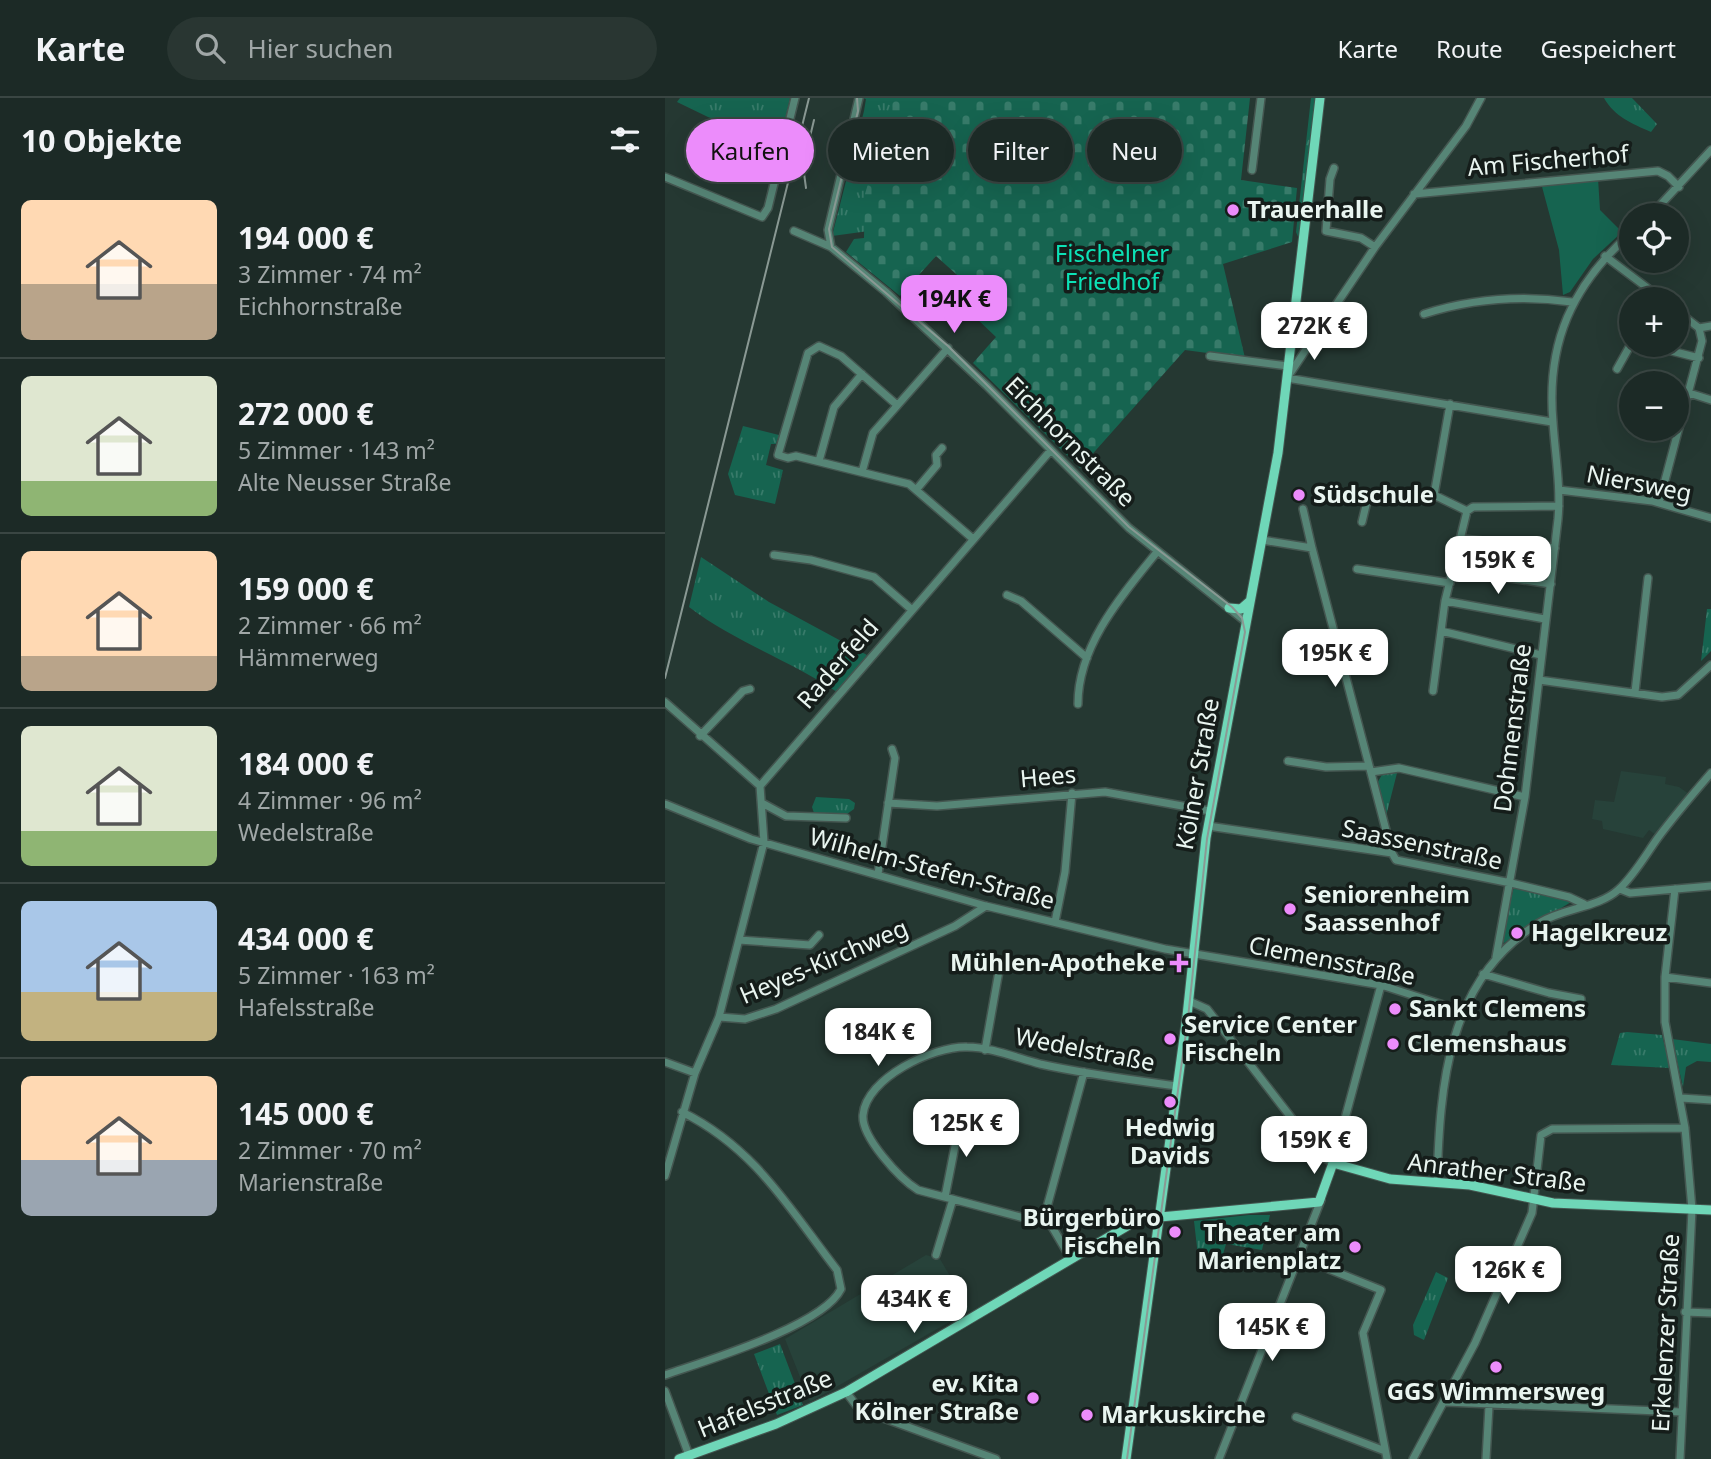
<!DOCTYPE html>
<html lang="de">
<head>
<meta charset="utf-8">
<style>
	:root { --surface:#1c2a26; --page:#293632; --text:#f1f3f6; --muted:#a0a7a7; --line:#3a4643; --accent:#ec8cfb }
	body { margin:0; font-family:"Noto Sans",sans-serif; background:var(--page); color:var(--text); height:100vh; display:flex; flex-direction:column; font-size:26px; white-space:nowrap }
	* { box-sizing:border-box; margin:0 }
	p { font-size:23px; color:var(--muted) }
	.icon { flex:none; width:38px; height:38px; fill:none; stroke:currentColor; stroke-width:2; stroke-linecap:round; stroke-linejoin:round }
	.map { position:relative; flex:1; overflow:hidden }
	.sheet { display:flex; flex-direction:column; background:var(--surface); width:665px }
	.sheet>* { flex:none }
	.banner { position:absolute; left:21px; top:21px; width:665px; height:63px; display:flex; gap:14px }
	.buttons { position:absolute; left:954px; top:105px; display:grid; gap:14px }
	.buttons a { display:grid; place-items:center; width:70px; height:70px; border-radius:50%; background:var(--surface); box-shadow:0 7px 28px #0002,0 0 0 2px var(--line); font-size:35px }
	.price { position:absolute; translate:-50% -60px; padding:0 16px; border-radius:14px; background:#fff; color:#222; font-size:23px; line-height:46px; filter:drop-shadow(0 2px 4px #0008) }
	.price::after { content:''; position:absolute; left:50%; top:42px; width:21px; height:16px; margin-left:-10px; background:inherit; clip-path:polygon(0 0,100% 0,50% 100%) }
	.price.selected { background:var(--accent); color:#111 }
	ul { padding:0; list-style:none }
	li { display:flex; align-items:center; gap:21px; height:175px; padding:0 21px }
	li+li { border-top:2px solid var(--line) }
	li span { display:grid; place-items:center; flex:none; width:196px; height:140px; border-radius:10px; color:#555 }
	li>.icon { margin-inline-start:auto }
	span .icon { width:84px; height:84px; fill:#fffc; stroke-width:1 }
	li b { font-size:30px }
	h2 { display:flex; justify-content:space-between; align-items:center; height:84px; padding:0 21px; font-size:30px }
	.pill { padding:0 24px; border-radius:32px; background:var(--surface); box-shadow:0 7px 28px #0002,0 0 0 2px var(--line); font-size:24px; line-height:63px }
	.pill.selected { background:var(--accent); color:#111 }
	header { display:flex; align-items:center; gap:42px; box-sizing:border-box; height:98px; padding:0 35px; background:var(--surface); border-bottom:2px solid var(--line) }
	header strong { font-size:33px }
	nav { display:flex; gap:38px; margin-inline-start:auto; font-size:24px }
	.search { width:490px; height:63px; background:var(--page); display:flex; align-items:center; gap:18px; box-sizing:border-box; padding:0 24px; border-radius:38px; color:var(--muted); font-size:26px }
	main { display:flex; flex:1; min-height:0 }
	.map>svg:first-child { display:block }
	.built { fill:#27423a }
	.grass { fill:url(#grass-tufts) }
	.cemetery { fill:url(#cemetery-stones) }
	.garden { fill:#166450 }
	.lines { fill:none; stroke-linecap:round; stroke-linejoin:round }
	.minor-casing { stroke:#445650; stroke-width:10 }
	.major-casing { stroke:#445650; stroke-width:11 }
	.minor { stroke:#568576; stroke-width:7 }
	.major { stroke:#6fd7b8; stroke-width:9 }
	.tram { stroke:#8a9994; stroke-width:2 }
	.poi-dot { fill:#ec8cfb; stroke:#151d1a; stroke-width:2.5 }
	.labels { text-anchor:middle; stroke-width:7; stroke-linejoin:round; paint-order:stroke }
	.street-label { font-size:24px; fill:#e9f5f0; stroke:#151d1a }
	.poi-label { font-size:24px; font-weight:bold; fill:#e9f5f0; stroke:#151d1a; text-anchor:start }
	.park-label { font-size:24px; fill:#0ce2b6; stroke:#151d1a }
</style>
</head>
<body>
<header>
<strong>Karte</strong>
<div class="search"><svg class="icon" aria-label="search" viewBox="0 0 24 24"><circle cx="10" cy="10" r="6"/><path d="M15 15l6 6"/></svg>Hier suchen</div>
<nav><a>Karte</a><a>Route</a><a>Gespeichert</a></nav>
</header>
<main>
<section class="sheet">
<h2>10 Objekte<svg class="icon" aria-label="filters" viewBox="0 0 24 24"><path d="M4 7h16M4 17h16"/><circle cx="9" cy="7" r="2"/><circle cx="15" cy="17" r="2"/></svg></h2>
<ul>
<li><span style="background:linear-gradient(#ffd9b3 60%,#b9a48a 0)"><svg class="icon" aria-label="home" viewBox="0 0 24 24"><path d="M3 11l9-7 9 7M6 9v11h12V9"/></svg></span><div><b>194 000 €</b><p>3 Zimmer · 74 m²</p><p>Eichhornstraße</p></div></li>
<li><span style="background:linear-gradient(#dfe7d0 75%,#8fb573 0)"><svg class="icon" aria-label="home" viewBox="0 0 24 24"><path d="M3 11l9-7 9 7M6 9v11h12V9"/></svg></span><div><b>272 000 €</b><p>5 Zimmer · 143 m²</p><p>Alte Neusser Straße</p></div></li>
<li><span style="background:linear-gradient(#ffd9b3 75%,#b9a48a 0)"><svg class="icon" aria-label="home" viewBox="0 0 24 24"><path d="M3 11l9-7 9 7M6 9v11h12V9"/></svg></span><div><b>159 000 €</b><p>2 Zimmer · 66 m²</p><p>Hämmerweg</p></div></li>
<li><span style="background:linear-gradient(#dfe7d0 75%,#8fb573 0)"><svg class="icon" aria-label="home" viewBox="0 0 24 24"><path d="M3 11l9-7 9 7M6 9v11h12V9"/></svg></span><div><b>184 000 €</b><p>4 Zimmer · 96 m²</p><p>Wedelstraße</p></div></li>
<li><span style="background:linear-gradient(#a9c7e8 65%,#c2b280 0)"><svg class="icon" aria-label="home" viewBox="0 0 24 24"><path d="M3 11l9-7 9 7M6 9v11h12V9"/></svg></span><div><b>434 000 €</b><p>5 Zimmer · 163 m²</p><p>Hafelsstraße</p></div></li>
<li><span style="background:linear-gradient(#ffd9b3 60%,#9aa5b1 0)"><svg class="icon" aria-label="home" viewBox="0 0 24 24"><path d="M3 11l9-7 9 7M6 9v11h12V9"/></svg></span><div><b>145 000 €</b><p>2 Zimmer · 70 m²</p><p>Marienstraße</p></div></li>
</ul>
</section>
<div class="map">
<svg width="1046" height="1361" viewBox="0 0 1046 1361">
	<defs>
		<pattern id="grass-tufts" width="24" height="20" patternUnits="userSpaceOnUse" patternTransform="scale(1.75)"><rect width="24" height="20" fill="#166450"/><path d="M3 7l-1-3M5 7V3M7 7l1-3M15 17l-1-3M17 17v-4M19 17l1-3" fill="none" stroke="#387b6a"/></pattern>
		<pattern id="cemetery-stones" width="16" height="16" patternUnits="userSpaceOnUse" patternTransform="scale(1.75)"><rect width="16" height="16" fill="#166450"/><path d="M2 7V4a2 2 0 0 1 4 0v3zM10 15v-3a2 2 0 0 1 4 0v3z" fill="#387b6a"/></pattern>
	</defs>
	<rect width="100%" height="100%" fill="#253832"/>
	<path class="built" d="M956,673L1001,679L1000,686L1014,689L1024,696L991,737L984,732L978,740L938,731L937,723L927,721L930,702L949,704Z
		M261,1157L275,1161L305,1212L145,1304L120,1241Z"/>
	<path class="grass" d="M15,0H125L115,44L43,19L12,4Z
		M197,0H234L211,132L167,138L199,13L201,1Z
		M646,0H650L634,141L631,134Z
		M939,0H967L992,26L986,34C966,25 950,19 939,0Z
		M78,328L114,337L111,346H106L101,367L118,372L110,406L70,397L63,376Z
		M36,459L104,504L202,557L172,594C124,562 70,544 24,509Z
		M1042,511H1046V553L1036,563Z
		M718,675H732L720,722L711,687Z
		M151,699L184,701L190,705L189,711L182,716L149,715L147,709Z
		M849,789L905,802L906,804L839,845L836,842Z
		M962,934L997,937L1005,970L946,967L955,935Z
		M1007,941L1046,946V964L1032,963L1021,969L1018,989Z
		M584,1117H605L597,1152L561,1146L556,1163L533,1158L529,1123Z
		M771,1174L783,1180L759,1242L749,1237L748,1227Z
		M115,1246L138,1307L112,1317L89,1256Z"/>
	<path class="cemetery" d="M228,0H585L576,82L632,90L627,144L558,166L580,260L520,252L415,370L308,265L331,239L288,198L301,185L271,158L235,198L181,154L189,141L199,140L200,96Z"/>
	<path class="garden" d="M933,80L935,112L957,134L928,161L905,194L898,197L894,152L876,85Z"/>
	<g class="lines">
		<g class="minor-casing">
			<path id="minor" d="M669,70L665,81L661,133L696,140L710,149
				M587,72L596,0
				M0,79L97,119L103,110L130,0
				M749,96L993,73L1003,78L1014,89
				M986,117L1046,52
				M129,133L166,149L221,194L322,288L464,430L580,523
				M166,149L163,132L194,0
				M940,158L997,201
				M759,216C806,201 857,197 907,204
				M1034,230L1046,228
				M654,232L622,280L887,324
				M652,235L710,149L801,28L816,0
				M983,247L1034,260
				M545,258L623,268
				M952,271L966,246
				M1024,295L1046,302
				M232,307L176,258L154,248L143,255L113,357L123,360L131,358L244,386L307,440
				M154,363L169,309L197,276
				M197,374L208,335L283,250
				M251,392L272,367L271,357L277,350
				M894,392L987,403L1046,420
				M994,405L1037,243L1034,230L1012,213
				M638,411L647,450
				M802,413L808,409L894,408
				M697,424L704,395L769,397
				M797,441L890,450
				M597,442L647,450L727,755
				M109,457L146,462L209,479L246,511
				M692,471L785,485
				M790,472L886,486
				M342,497L356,503L422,560
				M780,503L880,521
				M776,533L876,557
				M874,582L997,599L1013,597L1046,567
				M768,593L780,503L802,413L769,397L785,306
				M970,594L983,480
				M0,604L95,688
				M413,606C413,547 457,497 492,454
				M35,638L78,593L85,591
				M623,663L661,669L704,668
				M706,674L734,670L860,699
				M97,705L121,718L181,720
				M223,705L272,708L440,694L545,713
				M0,706L86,741L321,808L500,851L716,887L797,913
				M543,728L727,755L731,762L846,785L904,799L919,806
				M213,776L230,660L227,651
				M955,791L965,795L1046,788
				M1010,791L1000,879V924L1020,1030L1027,1111L1015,1361
				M390,824L400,774L407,695
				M74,842L145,847L154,837
				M831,859L860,699L893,421C896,388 890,356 888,324C881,245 907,187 966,135
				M818,876L884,895L916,901
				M1000,879L1046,885
				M524,903L542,911L656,1058L668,1065L716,887
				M54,919L80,921L111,911L290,828L321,808
				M754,941L785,949
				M320,952L334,873
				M0,964L30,975
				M1016,1000L1046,1002
				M0,1078L30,975L54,919L99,744L95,688L386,352
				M772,1085C775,987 782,881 874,825C898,810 933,810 953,792C968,779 980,758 992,741C1009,718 1027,697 1046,675
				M280,1099L292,1038L291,1020
				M386,1127L253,1092C235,1081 196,1039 198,1017C201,980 268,948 302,949C326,949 352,960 375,966C420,976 467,982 512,988
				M271,1157L288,1101
				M634,1159L716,1192L698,1235L722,1361
				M406,1161L386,1127L382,1109L419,974
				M1020,1214L1046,1215
				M0,1277C40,1263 158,1228 176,1191L172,1172C124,1110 90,1050 17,1014
				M0,1293L25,1360
				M181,1294L194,1311L202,1314L331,1361
				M781,1304L1017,1314
				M631,1319L720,1353
				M554,1361L656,1102
				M748,1361L810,1245L867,1115L876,1037L887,1031L1020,1030
				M821,1361L824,1308"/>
		</g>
		<g class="major-casing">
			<path id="major" d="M564,510L576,511L584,504
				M14,1361L111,1326L181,1294L474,1121L654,1104L668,1065L725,1081L805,1087L888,1105L1046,1112
				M461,1361L522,918L541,740L613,355L655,0"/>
		</g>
		<use href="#minor" class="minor"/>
		<use href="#major" class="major"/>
		<path class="tram" d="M192,0L193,13L164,131L167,149L283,248L464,429L567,509L577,520L580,534L542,741L523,920L462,1361
			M141,90L138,68L149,22
			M0,580L144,0"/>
	</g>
	<g class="poi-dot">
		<circle cx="568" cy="112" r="7"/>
		<circle cx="634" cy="397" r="7"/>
		<circle cx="625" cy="811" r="7"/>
		<circle cx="852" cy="835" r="7"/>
		<path d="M510.5 854.5h7v7h7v7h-7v7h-7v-7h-7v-7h7z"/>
		<circle cx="730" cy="911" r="7"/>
		<circle cx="505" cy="941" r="7"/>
		<circle cx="728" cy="946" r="7"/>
		<circle cx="505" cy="1004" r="7"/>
		<circle cx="510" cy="1134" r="7"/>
		<circle cx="690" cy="1149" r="7"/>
		<circle cx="831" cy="1269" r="7"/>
		<circle cx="368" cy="1300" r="7"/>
		<circle cx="422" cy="1317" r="7"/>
	</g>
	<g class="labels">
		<g class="street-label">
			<text transform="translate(883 63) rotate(-5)" y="8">Am Fischerhof</text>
			<text transform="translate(405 344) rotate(45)" y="8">Eichhornstraße</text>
			<text transform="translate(974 386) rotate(11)" y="8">Niersweg</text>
			<text transform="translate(173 566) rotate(-49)" y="8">Raderfeld</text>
			<text transform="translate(848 630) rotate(-83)" y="8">Dohmenstraße</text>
			<text transform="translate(533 676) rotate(-80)" y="8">Kölner Straße</text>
			<text transform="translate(383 679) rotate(-5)" y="8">Hees</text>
			<text transform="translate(757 747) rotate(12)" y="8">Saassenstraße</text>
			<text transform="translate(267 771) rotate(15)" y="8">Wilhelm-Stefen-Straße</text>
			<text transform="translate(667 863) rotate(11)" y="8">Clemensstraße</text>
			<text transform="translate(159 864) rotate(-23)" y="8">Heyes-Kirchweg</text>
			<text transform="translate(420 952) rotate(11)" y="8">Wedelstraße</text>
			<text transform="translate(832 1075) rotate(7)" y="8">Anrather Straße</text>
			<text transform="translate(1001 1235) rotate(-87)" y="8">Erkelenzer Straße</text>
			<text transform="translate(100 1306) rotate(-22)" y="8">Hafelsstraße</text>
		</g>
		<g class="poi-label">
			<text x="582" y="120">Trauerhalle</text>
			<text x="648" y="405">Südschule</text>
			<text x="639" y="805">Seniorenheim<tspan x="639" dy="28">Saassenhof</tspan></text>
			<text x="866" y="843">Hagelkreuz</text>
			<text x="500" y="873" text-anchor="end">Mühlen-Apotheke</text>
			<text x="744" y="919">Sankt Clemens</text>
			<text x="519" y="935">Service Center<tspan x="519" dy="28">Fischeln</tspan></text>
			<text x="742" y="954">Clemenshaus</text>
			<text x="505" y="1038" text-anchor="middle">Hedwig<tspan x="505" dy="28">Davids</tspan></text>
			<text x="496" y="1128" text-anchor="end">Bürgerbüro<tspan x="496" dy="28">Fischeln</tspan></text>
			<text x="676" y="1143" text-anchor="end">Theater am<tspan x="676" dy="28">Marienplatz</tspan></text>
			<text x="354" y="1294" text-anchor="end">ev. Kita<tspan x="354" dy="28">Kölner Straße</tspan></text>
			<text x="831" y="1302" text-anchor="middle">GGS Wimmersweg</text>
			<text x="436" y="1325">Markuskirche</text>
		</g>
		<g class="park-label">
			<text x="447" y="164">Fischelner<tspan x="447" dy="28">Friedhof</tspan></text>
		</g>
	</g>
</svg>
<div class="buttons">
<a><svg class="icon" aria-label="locate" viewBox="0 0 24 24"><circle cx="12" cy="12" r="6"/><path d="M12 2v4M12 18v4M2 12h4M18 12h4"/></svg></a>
<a>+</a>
<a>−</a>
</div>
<b class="price selected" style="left:289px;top:237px">194K €</b>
<b class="price" style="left:649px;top:264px">272K €</b>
<b class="price" style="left:833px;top:498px">159K €</b>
<b class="price" style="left:670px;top:591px">195K €</b>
<b class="price" style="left:213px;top:970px">184K €</b>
<b class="price" style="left:301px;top:1061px">125K €</b>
<b class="price" style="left:649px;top:1078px">159K €</b>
<b class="price" style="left:843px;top:1208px">126K €</b>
<b class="price" style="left:249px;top:1237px">434K €</b>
<b class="price" style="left:607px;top:1265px">145K €</b>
<div class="banner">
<a class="pill selected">Kaufen</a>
<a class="pill">Mieten</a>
<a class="pill">Filter</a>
<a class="pill">Neu</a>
</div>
</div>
</main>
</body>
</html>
